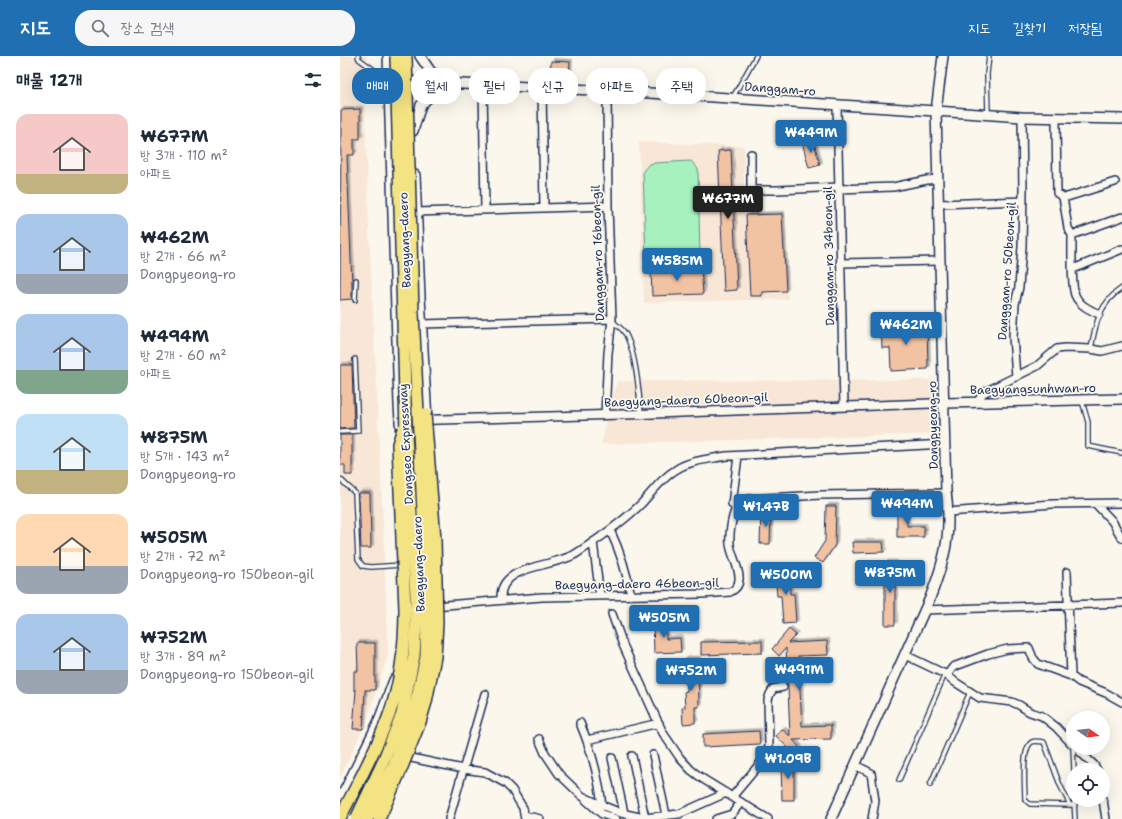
<!DOCTYPE html>
<html lang="ko">
<head>
<meta charset="utf-8">
<style>
	:root { --surface:#fff; --page:#f6f6f7; --text:#1f2937; --muted:#747a83; --accent:#1f6fb2 }
	body { margin:0; font-family:"Shantell Sans","Poor Story",sans-serif; background:var(--page); color:var(--text); height:100vh; display:flex; flex-direction:column; font-size:15px; white-space:nowrap }
	* { box-sizing:border-box; margin:0 }
	p { font-size:13px; color:var(--muted) }
	.icon { flex:none; width:22px; height:22px; fill:none; stroke:currentColor; stroke-width:2; stroke-linecap:round; stroke-linejoin:round }
	.map { position:relative; flex:1; overflow:hidden }
	.drawer { display:flex; flex-direction:column; background:var(--surface); width:340px }
	.drawer>* { flex:none }
	.guide { position:absolute; left:12px; top:12px; width:380px; height:36px; display:flex; gap:8px }
	.needle { width:26px; rotate:104deg }
	.controls { position:absolute; left:726px; top:655px; display:grid; gap:8px }
	.controls a { display:grid; place-items:center; width:44px; height:44px; border-radius:50%; background:var(--surface); box-shadow:0 4px 16px #0002; font-size:20px }
	.price { position:absolute; translate:-50% -34px; padding:0 9px; border-radius:4px; background:var(--accent); color:#fff; font-size:13px; line-height:26px; filter:drop-shadow(0 1px 2px #0008) }
	.price::after { content:''; position:absolute; left:50%; top:24px; width:12px; height:9px; margin-left:-6px; background:inherit; clip-path:polygon(0 0,100% 0,50% 100%) }
	.price.active { background:#222; color:#fff }
	ul { padding:0; list-style:none }
	li { display:flex; align-items:center; gap:12px; height:100px; padding:0 16px }
	li span { display:grid; place-items:center; flex:none; width:112px; height:80px; border-radius:12px; color:#555 }
	li>.icon { margin-inline-start:auto }
	span .icon { width:48px; height:48px; fill:#fffc; stroke-width:1 }
	li b { font-size:17px }
	h2 { display:flex; justify-content:space-between; align-items:center; height:48px; padding:0 16px; font-size:17px }
	.pill { padding:0 14px; border-radius:16px; background:var(--surface); box-shadow:0 4px 16px #0002; font-size:14px; line-height:36px }
	.pill.active { background:var(--accent); color:#fff }
	header { display:flex; align-items:center; gap:24px; box-sizing:border-box; height:56px; padding:0 20px; background:var(--accent); color:#fff }
	header strong { font-size:19px }
	nav { display:flex; gap:22px; margin-inline-start:auto; font-size:14px }
	.search { width:280px; height:36px; background:var(--page); display:flex; align-items:center; gap:10px; box-sizing:border-box; padding:0 14px; border-radius:16px; color:var(--muted); font-size:15px }
	main { display:flex; flex:1; min-height:0 }
	.map>svg:first-child { display:block }
	.built { fill:#f8e7d6 }
	.green { fill:#a7f1bf; stroke:#61908e }
	.building { fill:#f2c3a2; stroke:#1b2f5e; filter:url(#shadow) }
	.lines { fill:none; stroke-linecap:round; stroke-linejoin:round }
	.service-casing { stroke:#1b2f5e; stroke-width:6 }
	.minor-casing { stroke:#1b2f5e; stroke-width:10 }
	.tertiary-casing { stroke:#1b2f5e; stroke-width:11 }
	.secondary-casing { stroke:#1b2f5e; stroke-width:12 }
	.service { stroke:#fbf7ec; stroke-width:3.5 }
	.minor { stroke:#fbf7ec; stroke-width:7 }
	.tertiary { stroke:#fbf7ec; stroke-width:8 }
	.secondary { stroke:#fbf7ec; stroke-width:9 }
	.trunk-bridge-casing { stroke:#1b2f5e; stroke-width:14; stroke-linecap:butt }
	.trunk-bridge { stroke:#f4e382; stroke-width:11 }
	.labels { text-anchor:middle; stroke-width:3.5; stroke-linejoin:round; paint-order:stroke }
	.street-label { font-size:12px; fill:#1b2f5e; stroke:#fbf7ec }
</style>
</head>
<body>
<header>
<strong>지도</strong>
<div class="search"><svg class="icon" aria-label="search" viewBox="0 0 24 24"><circle cx="10" cy="10" r="6"/><path d="M15 15l6 6"/></svg>장소 검색</div>
<nav><a>지도</a><a>길찾기</a><a>저장됨</a></nav>
</header>
<main>
<section class="drawer">
<h2>매물 12개<svg class="icon" aria-label="filters" viewBox="0 0 24 24"><path d="M4 7h16M4 17h16"/><circle cx="9" cy="7" r="2"/><circle cx="15" cy="17" r="2"/></svg></h2>
<ul>
<li><span style="background:linear-gradient(#f6c9c9 75%,#c2b280 0)"><svg class="icon" aria-label="home" viewBox="0 0 24 24"><path d="M3 11l9-7 9 7M6 9v11h12V9"/></svg></span><div><b>₩677M</b><p>방 3개 · 110 m²</p><p>아파트</p></div></li>
<li><span style="background:linear-gradient(#a9c7e8 75%,#9aa5b1 0)"><svg class="icon" aria-label="home" viewBox="0 0 24 24"><path d="M3 11l9-7 9 7M6 9v11h12V9"/></svg></span><div><b>₩462M</b><p>방 2개 · 66 m²</p><p>Dongpyeong-ro</p></div></li>
<li><span style="background:linear-gradient(#a9c7e8 70%,#7fa58c 0)"><svg class="icon" aria-label="home" viewBox="0 0 24 24"><path d="M3 11l9-7 9 7M6 9v11h12V9"/></svg></span><div><b>₩494M</b><p>방 2개 · 60 m²</p><p>아파트</p></div></li>
<li><span style="background:linear-gradient(#bfe0f5 70%,#c2b280 0)"><svg class="icon" aria-label="home" viewBox="0 0 24 24"><path d="M3 11l9-7 9 7M6 9v11h12V9"/></svg></span><div><b>₩875M</b><p>방 5개 · 143 m²</p><p>Dongpyeong-ro</p></div></li>
<li><span style="background:linear-gradient(#ffd9b3 65%,#9aa5b1 0)"><svg class="icon" aria-label="home" viewBox="0 0 24 24"><path d="M3 11l9-7 9 7M6 9v11h12V9"/></svg></span><div><b>₩505M</b><p>방 2개 · 72 m²</p><p>Dongpyeong-ro 150beon-gil</p></div></li>
<li><span style="background:linear-gradient(#a9c7e8 70%,#9aa5b1 0)"><svg class="icon" aria-label="home" viewBox="0 0 24 24"><path d="M3 11l9-7 9 7M6 9v11h12V9"/></svg></span><div><b>₩752M</b><p>방 3개 · 89 m²</p><p>Dongpyeong-ro 150beon-gil</p></div></li>
</ul>
</section>
<div class="map">
<svg width="782" height="763" viewBox="0 0 782 763">
	<defs>
		<filter id="shadow"><feDropShadow dx="2.5" dy="-2.5" stdDeviation="0" flood-color="#0004"/></filter>
	</defs>
	<rect width="100%" height="100%" fill="#fbf7ec"/>
	<filter id="ink" filterUnits="userSpaceOnUse"><feTurbulence type="fractalNoise" baseFrequency=".025" numOctaves="2"/><feDisplacementMap in="SourceGraphic" scale="8" xChannelSelector="R" yChannelSelector="G"/><feConvolveMatrix kernelMatrix="1 2 1 2 8 2 1 2 1" color-interpolation-filters="sRGB"/></filter>
	<g filter="url(#ink)">
		<path class="built" d="M0,0H27L24,20L29,173L43,466L48,599L26,666L0,722Z
			M299,86L404,90V158L445,156L448,243L304,247Z
			M596,324L598,378L261,388L277,325Z"/>
		<path class="green" d="M351,105L358,113L360,200L356,208L315,209L306,203L303,115L309,108L314,107Z"/>
		<path class="building" d="M211,5L230,6L229,20L210,19Z
			M20,53V83H14V99H7L12,230V243L0,244L1,54Z
			M473,83L480,109L469,112L462,86Z
			M391,94L397,234L384,235L378,95Z
			M442,158L446,235L422,236V240H410L406,159Z
			M361,212L363,238L312,240L311,214Z
			M587,267L588,313L551,315L550,292H542L541,268Z
			M0,309H12L14,372H12L0,373Z
			M0,379H12V419H5V409H0Z
			M19,437H30L31,492H21Z
			M486,450H496L495,489L483,507L474,502L485,485Z
			M557,450H567V470H584V481H557Z
			M421,455H431L430,488H420Z
			M512,486H543L544,496L513,497Z
			M545,507H555V569H545Z
			M435,513H449L450,538H454L456,567L443,568L441,540H437Z
			M313,563H325L326,583L340,582L341,596L314,597Z
			M449,573L456,579L448,587L487,585L488,599L458,600L462,670L491,669V683L453,684L460,692L454,698L436,680L442,673L450,680L448,632L446,592L439,600L432,593Z
			M422,585V597L361,599V586Z
			M17,587H35V634H25L23,673H13L16,634H14V615H18Z
			M346,603H358L359,651H355V667L343,668L342,652L345,651L344,636L347,635Z
			M419,675L420,688L363,691V678Z
			M454,705V744H442L441,706Z"/>
		<g class="lines">
			<g class="service-casing">
				<path id="service" d="M18,0L19,3L48,24
					M393,41L416,0
					M648,58L647,18L649,0
					M15,244L16,224
					M273,265C277,271 283,271 287,281C296,300 299,336 301,357
					M751,293C755,269 760,246 782,232
					M742,345L748,366V390L782,397
					M0,376L18,375L15,303
					M0,423L15,437L18,503L23,510L31,511L62,509
					M733,692L734,714
					M559,724L605,618
					M590,729L630,636
					M734,744L735,763
					M730,749L720,729L704,686C700,686 695,684 692,686C681,692 685,732 685,744L690,748L730,749H735"/>
			</g>
			<g class="minor-casing">
				<path id="minor" d="M143,29L145,154
					M202,32L204,152
					M497,49L504,350
					M716,62L717,137L723,141L728,172L732,179
					M411,98V132L413,134H438L499,131
					M499,133L553,131L587,124L598,123
					M724,142L775,126
					M599,148L683,145
					M76,156L268,150
					M500,207L600,205
					M733,213L782,193
					M759,258C750,254 739,249 735,239C731,228 732,192 732,179L782,161
					M81,268L272,263
					M676,321L673,281L675,248L679,231L682,191L683,135L682,61
					M638,345L643,337L697,310L717,293L725,292L751,293L762,295L782,290
					M265,359L268,297L272,263L268,150L267,34
					M756,448L772,465L782,482
					M396,453L392,448L398,400
					M608,456L712,448L782,447
					M270,474C280,495 287,517 291,540
					M253,486L260,540
					M727,516L731,620
					M161,543C159,507 215,512 237,497C260,482 283,466 302,447C313,435 323,421 337,413C351,404 371,403 386,400L605,388
					M94,550L202,541L362,538L390,536C410,527 391,502 390,488C389,478 392,454 400,447C403,445 406,444 409,443L481,439L606,437
					M584,554L782,547
					M272,558L283,589L323,677L340,702L351,714L363,723L428,763
					M565,599L607,619L615,626L640,642L672,646L679,649L690,656L702,660L716,671L733,689
					M607,619L613,611L648,598L668,593L689,592L693,602L698,608L731,620L739,626L766,637L782,646
					M240,667C251,693 259,722 262,750
					M199,683L205,697L219,718L242,740L261,749L281,757L304,762L339,758L386,737
					M247,684L319,667
					M736,692L754,709L757,714
					M313,699L326,759
					M62,700L123,713L145,716L165,727L172,734L183,752L185,763
					M292,700L305,762
					M272,702L284,757
					M515,709L531,717L535,745L532,763
					M392,741L423,704L429,690L428,644L430,638L433,633L443,631
					M246,744L262,758L276,763
					M763,744L766,763
					M184,759L200,763
					M109,763L145,638
					M376,763L392,758L401,746"/>
			</g>
			<g class="tertiary-casing">
				<path id="tertiary" d="M82,364L301,358L605,347"/>
			</g>
			<g class="secondary-casing">
				<path id="secondary" d="M48,0L59,349L61,380
					M80,0L91,16L110,26
					M60,25L293,36L596,55L682,61L782,63
					M73,75L81,49L93,37L111,28
					M75,119L80,241L87,364
					M605,347L782,343
					M0,744L38,667L54,624
					M9,763L34,714
					M491,763L590,542C597,524 605,501 607,482C609,466 608,451 606,435L596,55L603,0"/>
			</g>
			<use href="#service" class="service"/>
			<use href="#minor" class="minor"/>
			<use href="#tertiary" class="tertiary"/>
			<use href="#secondary" class="secondary"/>
			<g class="trunk-bridge-casing">
				<path id="trunk-bridge" d="M0,762C17,728 36,695 49,659C61,626 65,588 65,553L58,388L63,373
					M16,763L42,708L62,658L74,600L76,567V539L66,377L56,0
					M27,763L53,711L72,661L78,637L86,601L87,565V535L73,257L66,0
					M39,763L60,716L80,666L86,646L95,601L97,567L95,483L85,358"/>
			</g>
			<use href="#trunk-bridge" class="trunk-bridge"/>
		</g>
	</g>
	<g class="labels">
		<g class="street-label">
			<text transform="translate(440 33) rotate(4)" y="4">Danggam-ro</text>
			<text transform="translate(65 184) rotate(-92)" y="4">Baegyang-daero</text>
			<text transform="translate(258 197) rotate(-92)" y="4">Danggam-ro 16beon-gil</text>
			<text transform="translate(489 200) rotate(-91)" y="4">Danggam-ro 34beon-gil</text>
			<text transform="translate(667 215) rotate(-86)" y="4">Danggam-ro 50beon-gil</text>
			<text transform="translate(693 333) rotate(-1)" y="4">Baegyangsunhwan-ro</text>
			<text transform="translate(346 344) rotate(-2)" y="4">Baegyang-daero 60beon-gil</text>
			<text transform="translate(593 369) rotate(-91)" y="4">Dongpyeong-ro</text>
			<text transform="translate(66 388) rotate(-93)" y="4">Dongseo Expressway</text>
			<text transform="translate(79 508) rotate(-92)" y="4">Baegyang-daero</text>
			<text transform="translate(297 528) rotate(-1)" y="4">Baegyang-daero 46beon-gil</text>
		</g>
	</g>
</svg>
<div class="controls">
<a><svg class="needle" viewBox="-14 -14 28 28"><path d="M0-13l5 13h-10z" fill="#e53935"/><path d="M0 13l5-13h-10z" fill="#747a83"/></svg></a>
<a><svg class="icon" aria-label="locate" viewBox="0 0 24 24"><circle cx="12" cy="12" r="6"/><path d="M12 2v4M12 18v4M2 12h4M18 12h4"/></svg></a>
</div>
<b class="price" style="left:471px;top:98px">₩449M</b>
<b class="price active" style="left:388px;top:164px">₩677M</b>
<b class="price" style="left:337px;top:226px">₩585M</b>
<b class="price" style="left:566px;top:290px">₩462M</b>
<b class="price" style="left:567px;top:469px">₩494M</b>
<b class="price" style="left:426px;top:472px">₩1.47B</b>
<b class="price" style="left:550px;top:538px">₩875M</b>
<b class="price" style="left:446px;top:540px">₩500M</b>
<b class="price" style="left:324px;top:583px">₩505M</b>
<b class="price" style="left:459px;top:635px">₩491M</b>
<b class="price" style="left:351px;top:636px">₩752M</b>
<b class="price" style="left:448px;top:724px">₩1.09B</b>
<div class="guide">
<a class="pill active">매매</a>
<a class="pill">월세</a>
<a class="pill">필터</a>
<a class="pill">신규</a>
<a class="pill">아파트</a>
<a class="pill">주택</a>
</div>
</div>
</main>
</body>
</html>
